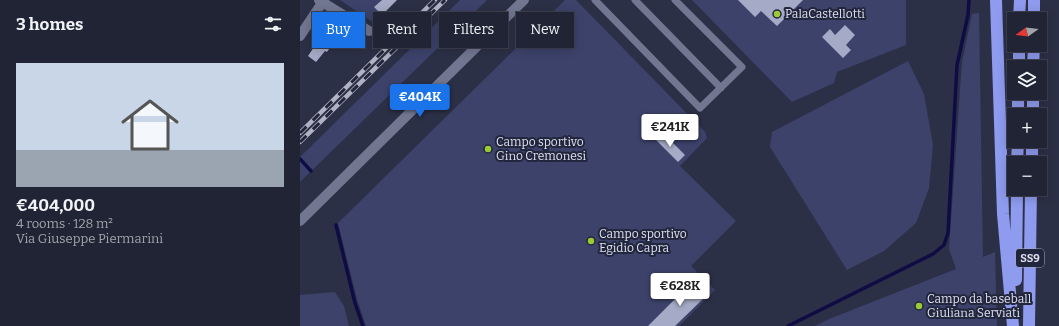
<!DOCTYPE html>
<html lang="en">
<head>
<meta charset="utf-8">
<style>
	:root { --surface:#212434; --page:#2d3040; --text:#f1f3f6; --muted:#a2a4ac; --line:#3e414f; --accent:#1a73e8 }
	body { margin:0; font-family:Bitter,serif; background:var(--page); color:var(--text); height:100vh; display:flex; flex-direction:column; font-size:15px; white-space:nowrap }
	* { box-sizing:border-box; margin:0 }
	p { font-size:13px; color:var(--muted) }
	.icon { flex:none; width:22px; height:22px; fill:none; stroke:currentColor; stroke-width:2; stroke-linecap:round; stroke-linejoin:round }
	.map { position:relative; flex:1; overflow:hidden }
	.sheet { display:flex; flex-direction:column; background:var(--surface); width:300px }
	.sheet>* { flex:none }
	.guide { position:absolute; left:12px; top:12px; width:380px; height:36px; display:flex; gap:8px }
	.needle { width:26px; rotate:256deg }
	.tools { position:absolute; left:707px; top:12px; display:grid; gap:8px }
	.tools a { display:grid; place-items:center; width:40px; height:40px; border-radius:0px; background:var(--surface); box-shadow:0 2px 10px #0003,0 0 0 1px var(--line); font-size:20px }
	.price { position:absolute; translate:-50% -34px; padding:0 9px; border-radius:4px; background:#fff; color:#222; font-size:13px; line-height:26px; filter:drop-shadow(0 1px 2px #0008) }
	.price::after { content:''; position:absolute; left:50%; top:24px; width:12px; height:9px; margin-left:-6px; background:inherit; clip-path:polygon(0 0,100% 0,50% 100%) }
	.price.on { background:var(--accent); color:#fff }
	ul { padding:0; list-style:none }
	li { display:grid; align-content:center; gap:8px; height:212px; padding:0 16px }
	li+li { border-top:1px solid var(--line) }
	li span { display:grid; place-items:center; height:124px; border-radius:0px; color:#555 }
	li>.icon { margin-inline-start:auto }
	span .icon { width:72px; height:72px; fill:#fffc; stroke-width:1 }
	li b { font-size:17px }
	h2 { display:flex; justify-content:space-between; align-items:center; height:48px; padding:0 16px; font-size:17px }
	.chip { padding:0 14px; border-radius:0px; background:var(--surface); box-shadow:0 2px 10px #0003,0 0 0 1px var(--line); font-size:14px; line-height:36px }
	.chip.on { background:var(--accent); color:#fff }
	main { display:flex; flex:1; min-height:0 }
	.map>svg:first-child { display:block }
	.green { fill:#3c426a }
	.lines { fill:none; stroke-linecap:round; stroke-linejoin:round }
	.stream { stroke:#0f0b44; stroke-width:3.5 }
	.building { fill:#a5abc6 }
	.lane { stroke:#727791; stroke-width:7 }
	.street { stroke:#727791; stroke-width:10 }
	.highway { stroke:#8e9bee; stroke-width:12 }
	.rail-casing { stroke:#afb2c3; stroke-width:4.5 }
	.rail { stroke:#22263c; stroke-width:3; stroke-dasharray:9; stroke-linecap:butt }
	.poi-dot { fill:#9acb34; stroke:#22263c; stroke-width:1.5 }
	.labels { text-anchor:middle; stroke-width:4; stroke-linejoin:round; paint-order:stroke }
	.shield { fill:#22263c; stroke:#a5a8b9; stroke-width:1 }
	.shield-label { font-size:11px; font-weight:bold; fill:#dde0ef }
	.poi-label { font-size:12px; fill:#dde0ef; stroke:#22263c; text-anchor:start }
</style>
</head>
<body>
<main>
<section class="sheet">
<h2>3 homes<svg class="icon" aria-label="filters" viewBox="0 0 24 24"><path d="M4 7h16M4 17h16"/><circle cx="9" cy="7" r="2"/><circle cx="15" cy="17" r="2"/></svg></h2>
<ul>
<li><span style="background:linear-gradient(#c9d6e8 70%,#9aa5b1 0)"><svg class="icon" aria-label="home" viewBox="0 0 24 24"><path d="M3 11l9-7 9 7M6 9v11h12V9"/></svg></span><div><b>€404,000</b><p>4 rooms · 128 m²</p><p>Via Giuseppe Piermarini</p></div></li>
</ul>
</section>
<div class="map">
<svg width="759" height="326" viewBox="0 0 759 326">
	<rect width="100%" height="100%" fill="#2c3046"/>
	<path class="green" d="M40,0H82L74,7L82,15L74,23Z
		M160,0H187L0,182V157Z
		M265,0H276L405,132L407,138L380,166L436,221L391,266L415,290L379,326H66L57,299L38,223Z
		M392,0H606V45L537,72L534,83L492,102Z
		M679,13L683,257L695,252L697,326H515L529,319L656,269L649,249L662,62L672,14Z
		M608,61L624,94L633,145L629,188L616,223L584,251L547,270L470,147L472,132Z
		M35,292L44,306L49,326H0V295Z"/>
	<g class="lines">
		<path class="stream" d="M0,159L11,171
			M36,225L55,303L63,326
			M488,326L633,254L644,245L648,233L657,65L668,15L669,0"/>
	</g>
	<path class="building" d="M82,0H97L82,15L74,7Z
		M438,0H503L477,26L461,11L455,17Z
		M545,25L555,35L546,45L551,50L543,58L522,37L530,29L535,35Z
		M26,29L37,37L27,52L25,51L16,62L8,56Z
		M363,133L385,155L378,162L356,140Z
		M392,282L406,296L375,326H348Z"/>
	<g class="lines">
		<path class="lane" d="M295,0L400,108L442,67L375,0
			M335,0L421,88"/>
		<path class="street" d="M19,0L69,31
			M0,36L24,0
			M0,221L224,0"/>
		<path class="highway" d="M696,0L703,214L713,326
			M719,19L720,0
			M734,19V0
			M719,67V45
			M733,67L734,45
			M718,115V93
			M733,115V93
			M717,163L718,141
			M732,163V141
			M716,280L717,189
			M729,326L731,189"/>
		<g class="rail-casing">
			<path id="rail" d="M0,133L135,0
				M0,142L145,0"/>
		</g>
		<use href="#rail" class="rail"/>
	</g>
	<g class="poi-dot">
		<circle cx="477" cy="14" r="4"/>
		<circle cx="188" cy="149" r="4"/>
		<circle cx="291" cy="241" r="4"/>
		<circle cx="619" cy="306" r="4"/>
	</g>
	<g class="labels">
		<rect class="shield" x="716" y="249" width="28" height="18" rx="3"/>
		<g class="shield-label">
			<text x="730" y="262">SS9</text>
		</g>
		<g class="poi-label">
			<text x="485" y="18">PalaCastellotti</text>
			<text x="196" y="146">Campo sportivo<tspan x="196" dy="14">Gino Cremonesi</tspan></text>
			<text x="299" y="238">Campo sportivo<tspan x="299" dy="14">Egidio Capra</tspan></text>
			<text x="627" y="303">Campo da baseball<tspan x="627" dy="14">Giuliana Serviati</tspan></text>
		</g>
	</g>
</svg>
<div class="tools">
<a><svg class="needle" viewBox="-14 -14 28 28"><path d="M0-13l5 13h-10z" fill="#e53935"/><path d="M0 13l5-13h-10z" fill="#a2a4ac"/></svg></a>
<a><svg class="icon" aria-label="layers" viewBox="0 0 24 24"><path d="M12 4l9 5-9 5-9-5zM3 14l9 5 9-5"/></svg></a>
<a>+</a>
<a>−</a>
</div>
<b class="price on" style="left:120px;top:118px">€404K</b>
<b class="price" style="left:370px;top:148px">€241K</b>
<b class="price" style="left:380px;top:307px">€628K</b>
<div class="guide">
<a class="chip on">Buy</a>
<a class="chip">Rent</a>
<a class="chip">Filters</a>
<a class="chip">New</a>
</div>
</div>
</main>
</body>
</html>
